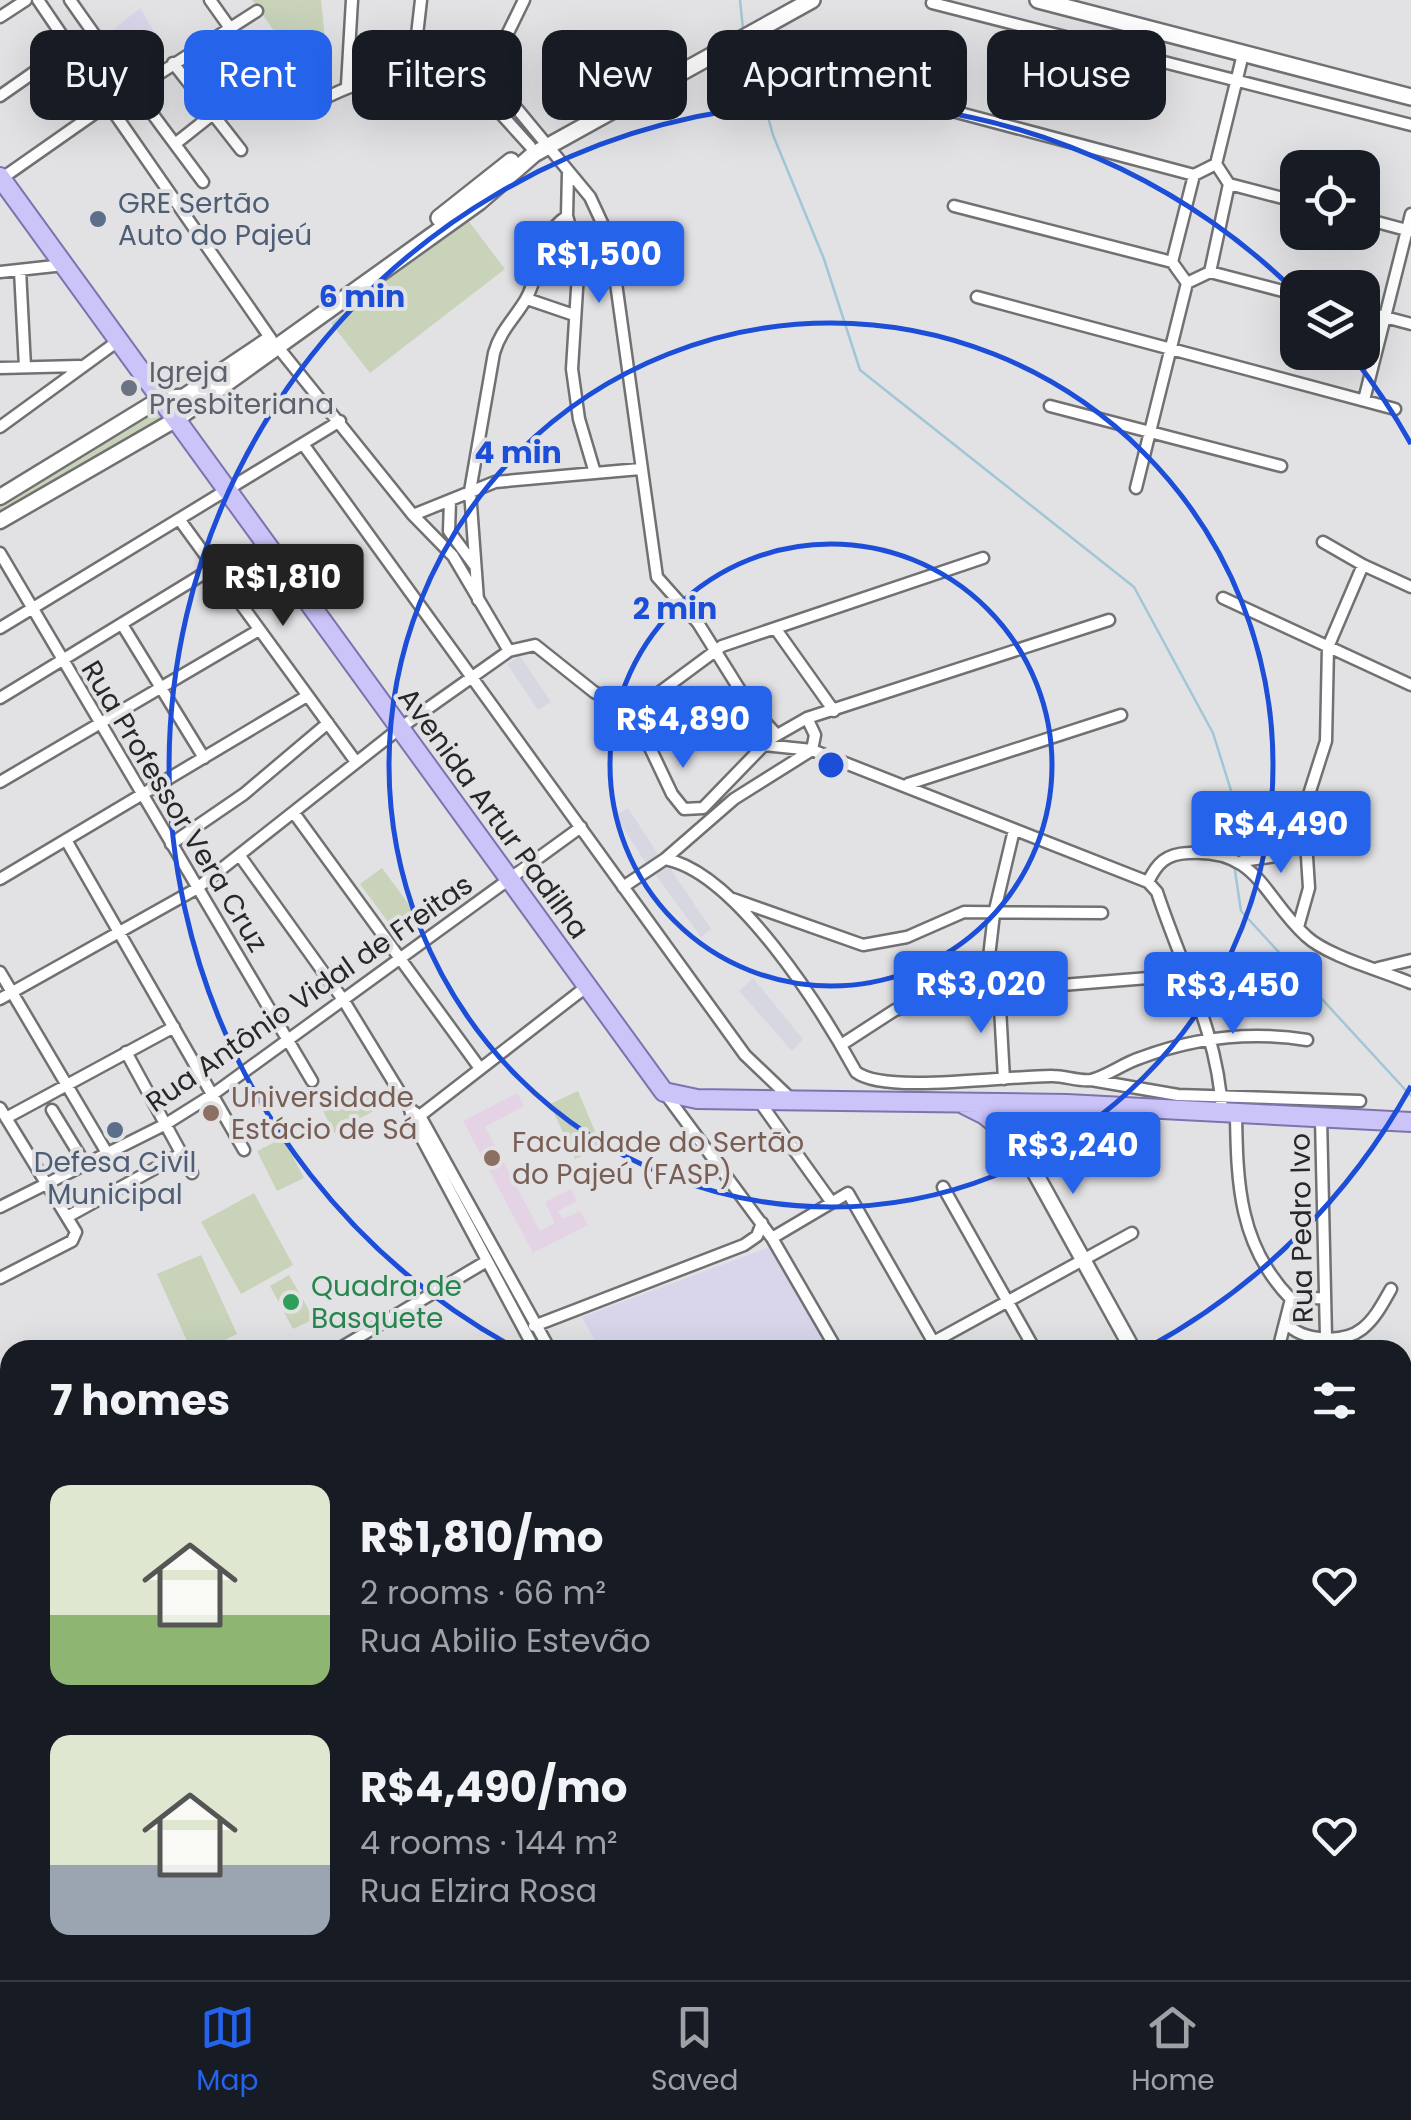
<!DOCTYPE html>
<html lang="en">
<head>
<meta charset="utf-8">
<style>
	:root { --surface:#171b24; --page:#20242c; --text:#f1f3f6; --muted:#9ea1a6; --line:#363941; --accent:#2563eb }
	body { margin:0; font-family:Poppins,sans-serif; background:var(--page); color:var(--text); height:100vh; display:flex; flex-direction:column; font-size:38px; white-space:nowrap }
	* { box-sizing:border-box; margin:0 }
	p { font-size:32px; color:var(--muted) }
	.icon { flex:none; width:55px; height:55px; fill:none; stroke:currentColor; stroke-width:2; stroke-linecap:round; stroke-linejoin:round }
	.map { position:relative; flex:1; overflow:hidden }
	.side { position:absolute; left:0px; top:1340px; width:1412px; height:640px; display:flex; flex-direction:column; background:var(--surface); border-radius:30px 30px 0 0; box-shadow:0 10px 40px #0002 }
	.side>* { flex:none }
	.guide { position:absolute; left:30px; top:30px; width:1352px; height:90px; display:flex; gap:20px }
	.tools { position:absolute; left:1280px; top:150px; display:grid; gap:20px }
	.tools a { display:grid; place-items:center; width:100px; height:100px; border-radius:20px; background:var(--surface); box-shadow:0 10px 40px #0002; font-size:50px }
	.price { position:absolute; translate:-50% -85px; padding:0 22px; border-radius:10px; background:var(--accent); color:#fff; font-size:32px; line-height:65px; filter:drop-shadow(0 2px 5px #0008) }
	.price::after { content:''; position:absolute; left:50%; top:60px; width:30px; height:22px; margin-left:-15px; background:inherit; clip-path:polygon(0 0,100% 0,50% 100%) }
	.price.on { background:#222; color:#fff }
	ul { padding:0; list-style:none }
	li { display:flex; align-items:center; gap:30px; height:250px; padding:0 50px }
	li span { display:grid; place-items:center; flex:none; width:280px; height:200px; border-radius:20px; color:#555 }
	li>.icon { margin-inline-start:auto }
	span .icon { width:120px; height:120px; fill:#fffc; stroke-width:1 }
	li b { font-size:42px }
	h2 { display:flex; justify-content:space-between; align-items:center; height:120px; padding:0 50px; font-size:42px }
	.chip { padding:0 35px; border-radius:20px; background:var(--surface); box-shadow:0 10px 40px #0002; font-size:35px; line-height:90px }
	.chip.on { background:var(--accent); color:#fff }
	.tabs { display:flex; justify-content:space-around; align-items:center; height:140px; border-top:2px solid var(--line); background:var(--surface); font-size:28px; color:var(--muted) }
	.tabs a { display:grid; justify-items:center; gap:5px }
	.tabs .on { color:var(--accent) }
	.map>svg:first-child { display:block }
	.built { fill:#d7d7e1 }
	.industrial { fill:#d9d6ec }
	.education { fill:#e3d3e5 }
	.green { fill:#c8d3ba }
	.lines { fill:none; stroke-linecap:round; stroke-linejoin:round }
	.stream { stroke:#a1c6d5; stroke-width:2.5 }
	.minor-casing { stroke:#717173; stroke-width:15 }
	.tertiary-casing { stroke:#717173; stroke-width:19 }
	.secondary-casing { stroke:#717173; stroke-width:20 }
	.primary-casing { stroke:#7b74ad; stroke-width:22 }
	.minor { stroke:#fff; stroke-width:10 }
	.tertiary { stroke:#fff; stroke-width:14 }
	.secondary { stroke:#fff; stroke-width:15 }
	.primary { stroke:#cbc4f9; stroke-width:18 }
	.ring { fill:none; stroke:#1d4ed8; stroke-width:5 }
	.service-dot { fill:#5c6f8a; stroke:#e2e2e5; stroke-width:4 }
	.worship-dot { fill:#6b7280; stroke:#e2e2e5; stroke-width:4 }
	.education-dot { fill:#8d6e63; stroke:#e2e2e5; stroke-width:4 }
	.leisure-dot { fill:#2e9e5b; stroke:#e2e2e5; stroke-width:4 }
	.labels { text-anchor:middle; stroke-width:8; stroke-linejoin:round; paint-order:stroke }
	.service-label { font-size:28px; fill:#4e5e75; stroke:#e2e2e5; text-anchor:start }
	.worship-label { font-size:28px; fill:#5b616d; stroke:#e2e2e5; text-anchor:start }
	.street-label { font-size:28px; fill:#272728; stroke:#e2e2e5 }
	.education-label { font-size:28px; fill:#785e54; stroke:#e2e2e5; text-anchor:start }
	.leisure-label { font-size:28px; fill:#27864d; stroke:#e2e2e5; text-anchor:start }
	.centre { fill:#1d4ed8; stroke:#e2e2e5; stroke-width:5 }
	.ring-label { font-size:30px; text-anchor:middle; font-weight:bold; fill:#1d4ed8; stroke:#e2e2e5; stroke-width:8; stroke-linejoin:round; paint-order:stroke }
</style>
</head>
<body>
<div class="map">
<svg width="1411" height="1980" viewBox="0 0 1411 1980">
	<rect width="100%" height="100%" fill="#e2e2e5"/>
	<path class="built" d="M520,656L551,702L538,710L507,664Z
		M628,808L658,854L646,863L615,816Z
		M668,865L711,929L701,937L655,874Z
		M753,978L803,1039L792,1051L739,991Z"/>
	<path class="industrial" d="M140,8L160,41L137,65L126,69L103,38Z
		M772,1246L830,1350H600L582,1317Z"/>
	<path class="education" d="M517,1093L524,1106L485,1127L540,1231L555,1223L545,1202L571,1189L577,1201L558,1211L563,1219L580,1211L588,1225L533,1253L463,1121Z"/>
	<path class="green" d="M252,0H321L329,80L316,90Z
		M467,219L505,269L370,373L331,323Z
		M156,406L166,419L0,514V503Z
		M382,868L413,910L391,926L360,884Z
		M365,1089L377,1109L334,1133L323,1111Z
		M578,1091L602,1148L575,1159L550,1104Z
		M283,1138L304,1178L277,1191L257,1151Z
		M254,1193L293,1265L241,1294L201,1222Z
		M201,1255L237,1334L204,1350H191L157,1274Z
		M289,1275L314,1319L293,1329L270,1286Z
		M491,1970H685L686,1980H492Z"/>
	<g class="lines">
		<path class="stream" d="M740,0L743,29
			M747,42L773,135L824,259L860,370L1134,587L1213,733L1243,829L1237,853
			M1234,864L1241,911L1411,1096
			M1402,1414L1411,1400
			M1402,1637L1411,1644
			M1402,1881L1411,1872
			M1309,1980L1318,1970"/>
		<g class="minor-casing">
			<path id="minor" d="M38,0L70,47L106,78
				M70,0C113,62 158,121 203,182
				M210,0L289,111H298C365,78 409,58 485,80L492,104L530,146
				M524,0L485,80L508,98L590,197L610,240L657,577L698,623L748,703L776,734
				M932,3L1411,125
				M0,17L26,0
				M173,63L241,150
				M413,70L421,0
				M106,78L103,92L108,104L271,339
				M347,85L352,0
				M137,88L257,11
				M0,96L70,47
				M941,108L1194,175
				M175,144L262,75
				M1216,164L1243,54
				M568,173L567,216L579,257L572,369L579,419L595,473
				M1,179L108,104
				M1229,184L1298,202
				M954,206L1172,262
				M1362,218L1410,231
				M20,270L25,367
				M0,272L64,265
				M1210,272L1229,184L1216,164L1194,175L1172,262L1187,283L1210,272L1298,295
				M977,297L1395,409
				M527,299L574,315
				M1362,311L1411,324
				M277,346L413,515L453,556L509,651
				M0,368L79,366
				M1364,400L1411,214
				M1050,406L1281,466
				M0,427L118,341
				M303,444L745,1055L789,1097
				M1136,488L1187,283
				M450,501L449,531L475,566
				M413,515L495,482L640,469
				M179,519L356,762
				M0,553L312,1081
				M1363,565L1411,587
				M1223,598L1411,685
				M478,600L470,491L494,353C500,331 515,318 526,299C543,269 535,238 567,216
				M123,626L204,758
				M0,628L340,421
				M775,628L834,711
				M0,698L213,568
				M633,712L722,646L983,558
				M772,738L807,718L1109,620
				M0,782L259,630
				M908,784L1121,715
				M294,813L479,1067
				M66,840L244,1150
				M171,844L244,794L328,723
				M240,856L344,1001L410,1109L413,1122L535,1350
				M665,859L734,799L812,750L815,735L807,718
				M1242,861L1277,856L1303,838
				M0,879L307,696
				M1148,882C1157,863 1166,854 1188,853C1258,848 1263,897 1306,936C1327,956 1383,971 1411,983
				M623,887L665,859C736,872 822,1010 856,1072C885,1095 1012,1075 1053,1076C1065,1076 1081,1082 1091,1080C1107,1076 1124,1063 1140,1058C1193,1038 1251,1031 1307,1040
				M733,899L863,945L907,937L964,912L1102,913
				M1298,927L1309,888L1304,810L1326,741L1328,647L1363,565L1323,542
				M1378,968L1411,960
				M0,972L107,1153
				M999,990L1004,1079
				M985,991L994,914L1014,830
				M0,999L196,889L400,728L509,651L535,645L594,692L633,712L672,794L684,809L703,808L764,745L812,750L1148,882L1157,892C1181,965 1219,1035 1222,1113
				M841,1045L895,1010L952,994L1185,975
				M126,1052L192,1173
				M1091,1080L1178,1095L1360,1101
				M664,1092L772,1238L837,1350
				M759,1101L830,1200
				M0,1108L76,1232L72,1241L0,1278
				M410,1109L420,1116L550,1350
				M52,1110L85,1164
				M1236,1114C1237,1184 1239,1246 1291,1299L1278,1350
				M6,1118L174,1027
				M417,1118L586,987
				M1321,1118L1326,1337
				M943,1187L1035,1350
				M0,1207L166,1124L212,1095L581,827
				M67,1217L181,1154
				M772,1238L848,1193L938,1350
				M1291,1299L1325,1298
				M1286,1323C1302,1341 1343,1344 1362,1329C1375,1319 1383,1303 1391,1289
				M534,1326L744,1245L757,1236L762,1223
				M337,1350L487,1261
				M919,1350L1132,1233
				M0,1455L10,1473
				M0,1492L10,1487
				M187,1970L194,1980
				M351,1970L359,1980
				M696,1970L697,1980
				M876,1970L882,1980
				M978,1970L983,1980
				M1076,1970L1081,1980
				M1181,1970L1187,1980
				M132,1980L144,1970
				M301,1980L319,1970
				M448,1980L474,1970"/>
		</g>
		<g class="tertiary-casing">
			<path id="tertiary" d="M0,497L160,399
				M0,521L175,420
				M1015,1103L1014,1130L1018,1142L1133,1350
				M1015,1103L1023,1113L1024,1150
				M0,1898L10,1915
				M42,1970L48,1980
				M748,1980L755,1970
				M763,1980L770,1970"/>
		</g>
		<g class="secondary-casing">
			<path id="secondary" d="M1038,0L1411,97
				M439,218L511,161
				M160,399L184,397L266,342
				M175,420L479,202L534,154L812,0"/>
		</g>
		<g class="primary-casing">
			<path id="primary" d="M0,177L664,1092L697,1099L1067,1104L1411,1122
				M965,1105L985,1115L1018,1142
				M1025,1146L1041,1122L1067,1105"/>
		</g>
		<use href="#minor" class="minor"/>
		<use href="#tertiary" class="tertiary"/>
		<use href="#secondary" class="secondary"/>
		<use href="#primary" class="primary"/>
	</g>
	<g class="ring">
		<circle cx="831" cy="765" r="221"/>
		<circle cx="831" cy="765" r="442"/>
		<path d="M1411 1086A663 663 0 0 1 1147 1348M515 1348A663 663 0 1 1 1296 292M1353 357A663 663 0 0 1 1411 444"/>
	</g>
	<g class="service-dot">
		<circle cx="98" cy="219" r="10"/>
		<circle cx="115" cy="1130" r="10"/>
	</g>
	<circle class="worship-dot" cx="129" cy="388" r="10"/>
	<g class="education-dot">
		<circle cx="211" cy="1113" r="10"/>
		<circle cx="492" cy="1158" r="10"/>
	</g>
	<circle class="leisure-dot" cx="291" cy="1302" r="10"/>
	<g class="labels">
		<g class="service-label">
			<text x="118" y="213">GRE Sertão<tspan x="118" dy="32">Auto do Pajeú</tspan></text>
			<text x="115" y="1172" text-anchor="middle">Defesa Civil<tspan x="115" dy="32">Municipal</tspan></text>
		</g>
		<g class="worship-label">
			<text x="149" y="382">Igreja<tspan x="149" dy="32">Presbiteriana</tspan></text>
		</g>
		<g class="street-label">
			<text transform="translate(175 806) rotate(59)" y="10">Rua Professor Vera Cruz</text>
			<text transform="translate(494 813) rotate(54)" y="10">Avenida Artur Padilha</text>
			<text transform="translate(309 993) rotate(-35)" y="10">Rua Antônio Vidal de Freitas</text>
			<text transform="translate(1301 1228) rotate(-91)" y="10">Rua Pedro Ivo</text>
		</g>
		<g class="education-label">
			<text x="231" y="1107">Universidade<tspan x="231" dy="32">Estácio de Sá</tspan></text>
			<text x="512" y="1152">Faculdade do Sertão<tspan x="512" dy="32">do Pajeú (FASP)</tspan></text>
		</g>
		<g class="leisure-label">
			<text x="311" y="1296">Quadra de<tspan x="311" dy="32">Basquete</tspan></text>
		</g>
	</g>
	<circle cx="831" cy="765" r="15" class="centre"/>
	<g class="ring-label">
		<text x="362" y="307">6 min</text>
		<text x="518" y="463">4 min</text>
		<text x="675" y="619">2 min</text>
	</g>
</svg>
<div class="tools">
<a><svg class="icon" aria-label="locate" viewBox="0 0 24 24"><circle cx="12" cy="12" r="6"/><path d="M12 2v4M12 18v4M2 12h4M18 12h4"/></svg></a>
<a><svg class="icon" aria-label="layers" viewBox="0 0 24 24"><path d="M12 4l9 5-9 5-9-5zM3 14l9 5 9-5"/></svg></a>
</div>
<b class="price" style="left:599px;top:306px">R$1,500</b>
<b class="price on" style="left:283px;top:629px">R$1,810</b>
<b class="price" style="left:683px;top:771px">R$4,890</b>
<b class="price" style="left:1281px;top:876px">R$4,490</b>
<b class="price" style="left:981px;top:1036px">R$3,020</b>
<b class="price" style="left:1233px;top:1037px">R$3,450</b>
<b class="price" style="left:1073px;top:1197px">R$3,240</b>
<div class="guide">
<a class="chip">Buy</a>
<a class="chip on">Rent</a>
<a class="chip">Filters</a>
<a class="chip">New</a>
<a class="chip">Apartment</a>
<a class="chip">House</a>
</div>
<section class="side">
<h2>7 homes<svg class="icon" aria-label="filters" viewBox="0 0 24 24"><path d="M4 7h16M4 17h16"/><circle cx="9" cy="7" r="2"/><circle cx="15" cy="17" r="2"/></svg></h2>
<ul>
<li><span style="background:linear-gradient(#dfe7d0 65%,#8fb573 0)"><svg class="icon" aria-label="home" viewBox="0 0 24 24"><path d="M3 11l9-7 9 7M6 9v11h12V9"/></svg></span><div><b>R$1,810/mo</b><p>2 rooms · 66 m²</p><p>Rua Abilio Estevão</p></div><svg class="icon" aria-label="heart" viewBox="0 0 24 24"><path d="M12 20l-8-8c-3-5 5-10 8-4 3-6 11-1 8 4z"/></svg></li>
<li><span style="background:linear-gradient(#dfe7d0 65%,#9aa5b1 0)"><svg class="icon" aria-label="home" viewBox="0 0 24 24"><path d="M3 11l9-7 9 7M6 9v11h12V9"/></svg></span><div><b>R$4,490/mo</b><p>4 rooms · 144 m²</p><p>Rua Elzira Rosa</p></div><svg class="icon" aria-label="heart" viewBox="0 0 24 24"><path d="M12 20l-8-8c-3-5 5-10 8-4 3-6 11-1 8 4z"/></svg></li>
</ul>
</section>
</div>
<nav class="tabs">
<a class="on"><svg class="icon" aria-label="map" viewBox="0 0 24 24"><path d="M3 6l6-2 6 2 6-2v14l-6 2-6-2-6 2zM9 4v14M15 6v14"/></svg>Map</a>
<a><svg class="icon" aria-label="saved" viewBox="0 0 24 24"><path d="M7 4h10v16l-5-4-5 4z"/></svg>Saved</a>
<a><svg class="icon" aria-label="home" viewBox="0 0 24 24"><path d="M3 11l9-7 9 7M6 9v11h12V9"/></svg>Home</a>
</nav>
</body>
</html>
